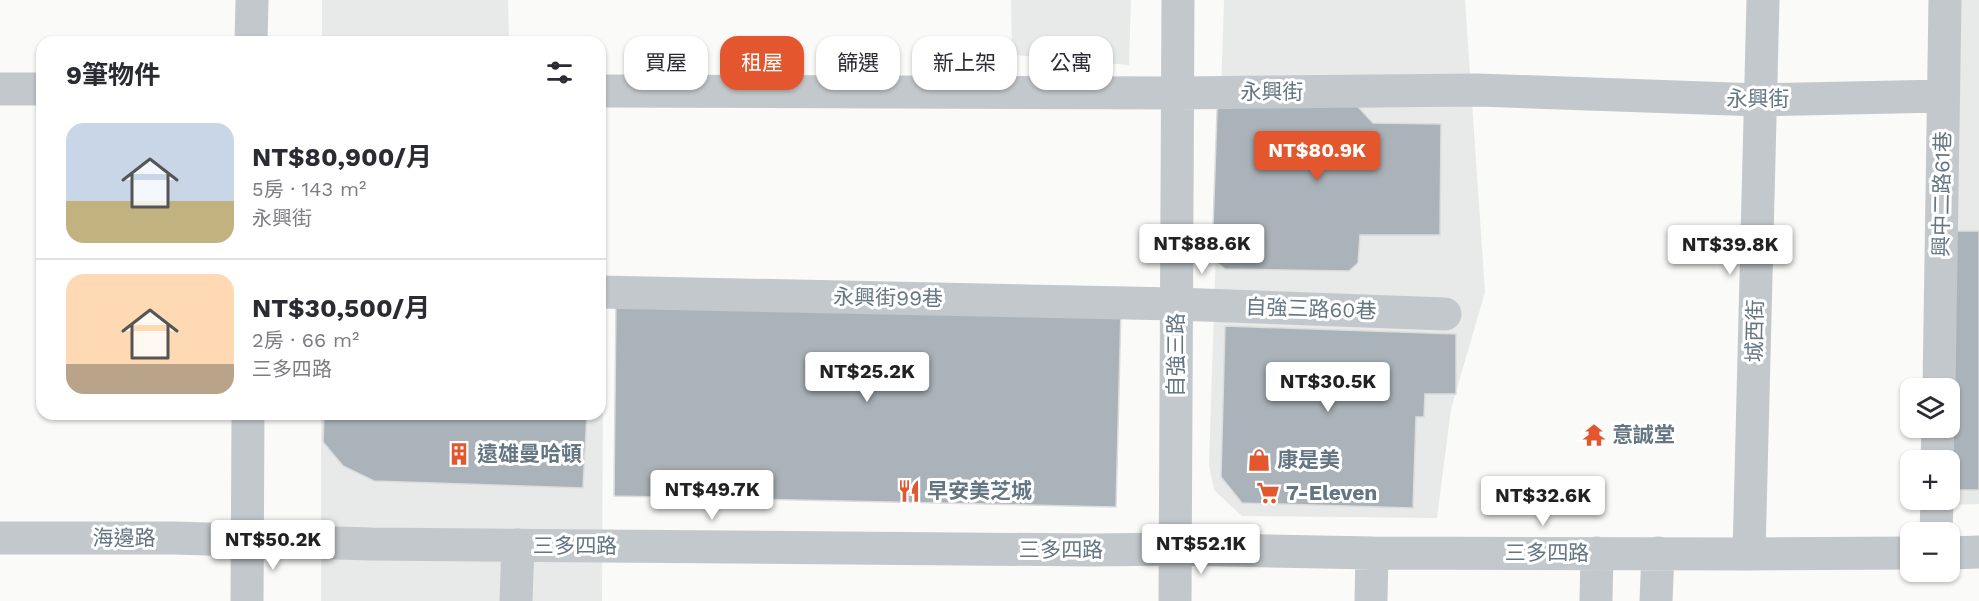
<!DOCTYPE html>
<html lang="zh-TW">
<head>
<meta charset="utf-8">
<style>
	:root { --surface:#fff; --page:#f7f7f7; --text:#2b2b33; --muted:#7c7c81; --line:#e1e1e2; --accent:#e4572e }
	body { margin:0; font-family:"Work Sans","Noto Sans TC",sans-serif; background:var(--page); color:var(--text); height:100vh; display:flex; flex-direction:column; font-size:22px; white-space:nowrap }
	* { box-sizing:border-box; margin:0 }
	p { font-size:20px; color:var(--muted) }
	.icon { flex:none; width:33px; height:33px; fill:none; stroke:currentColor; stroke-width:2; stroke-linecap:round; stroke-linejoin:round }
	.map { position:relative; flex:1; overflow:hidden }
	.details { position:absolute; left:36px; top:36px; width:570px; height:384px; display:flex; flex-direction:column; background:var(--surface); border-radius:18px; box-shadow:0 2px 4px #0004 }
	.details>* { flex:none }
	.top-card { position:absolute; left:624px; top:36px; width:570px; height:54px; display:flex; gap:12px }
	.controls { position:absolute; left:1900px; top:378px; display:grid; gap:12px }
	.controls a { display:grid; place-items:center; width:60px; height:60px; border-radius:12px; background:var(--surface); box-shadow:0 2px 4px #0004; font-size:30px }
	.price { position:absolute; translate:-50% -51px; padding:0 14px; border-radius:6px; background:#fff; color:#222; font-size:20px; line-height:39px; filter:drop-shadow(0 2px 3px #0008) }
	.price::after { content:''; position:absolute; left:50%; top:36px; width:18px; height:14px; margin-left:-9px; background:inherit; clip-path:polygon(0 0,100% 0,50% 100%) }
	.price.on { background:var(--accent); color:#fff }
	ul { padding:0; list-style:none }
	li { display:flex; align-items:center; gap:18px; height:150px; padding:0 30px }
	li+li { border-top:2px solid var(--line) }
	li span { display:grid; place-items:center; flex:none; width:168px; height:120px; border-radius:18px; color:#555 }
	li>.icon { margin-inline-start:auto }
	span .icon { width:72px; height:72px; fill:#fffc; stroke-width:1 }
	li b { font-size:26px }
	h2 { display:flex; justify-content:space-between; align-items:center; height:72px; padding:0 30px; font-size:26px }
	.tag { padding:0 21px; border-radius:18px; background:var(--surface); box-shadow:0 2px 4px #0004; font-size:21px; line-height:54px }
	.tag.on { background:var(--accent); color:#fff }
	.map>svg:first-child { display:block }
	.built { fill:#e8e9e9 }
	.building { fill:#aab3b9; stroke:#dcdcda; stroke-width:1.5 }
	.lines { fill:none; stroke-linecap:round; stroke-linejoin:round }
	.minor { stroke:#c3c8cc; stroke-width:33 }
	.labels { text-anchor:middle; stroke-width:6; stroke-linejoin:round; paint-order:stroke }
	.street-label { font-size:21px; fill:#657683; stroke:#fff }
	.poi-label { font-size:21px; font-weight:bold; fill:#657683; stroke:#fff; text-anchor:start }
</style>
</head>
<body>
<div class="map">
<svg width="1979" height="601" viewBox="0 0 1979 601">
	<rect width="100%" height="100%" fill="#fafaf8"/>
	<path class="built" d="M322,0H508L509,42H322Z
		M1011,0H1131L1129,65L1012,55Z
		M1224,0H1465L1485,292L1451,409L1437,518L1242,516L1214,490L1209,465Z
		M1958,0H1979V504L1947,505L1950,500V388Z
		M600,177H604L602,601H321V414H600Z"/>
	<path class="building" d="M1234,93L1348,96L1373,123L1441,124L1440,235H1360L1358,263L1349,271L1225,269L1212,258L1217,110Z
		M1951,231H1979V490H1952Z
		M616,300L1121,309L1116,507L614,496Z
		M1225,326L1456,334V394H1425L1424,417H1416L1413,508L1242,503L1221,477Z
		M324,414H587L583,488L374,481L343,466L323,442Z"/>
	<g class="lines">
		<path class="minor" d="M251,42L252,0
			M0,89H42
			M600,91L1177,93L1478,90L1760,100L1943,96
			M600,292L1176,304L1445,314
			M1939,388L1945,0
			M1937,460L1938,428
			M1936,532L1937,500
			M0,538H175L371,544L1093,550L1176,549L1372,553L1749,554L1911,553
			M1950,553L1979,552
			M1749,554L1763,0
			M247,601L248,414
			M516,601L518,545
			M1175,601L1178,0
			M1371,601L1372,553
			M1596,601L1597,553
			M1656,601L1658,553"/>
	</g>
	<defs>
		<g id="temple-bare" transform="scale(1.8)"><path d="M0-6L5-2H3V0L6.5 2.5H4V6H1.5V3h-3V6H-4V2.5H-6.5L-3 0V-2H-5Z" fill="#e4572e" stroke="#fff" stroke-width="2.5" paint-order="stroke"/></g>
		<g id="building-bare" transform="scale(1.8)"><path d="M-4-6H4V6H1V3H-1V6H-4ZM-2.5-4.3h1.7v1.8h-1.7ZM.8-4.3h1.7v1.8H.8ZM-2.5-1h1.7V.8h-1.7ZM.8-1h1.7V.8H.8Z" fill="#e4572e" stroke="#fff" stroke-width="2.5" paint-order="stroke"/></g>
		<g id="shop-bare" transform="scale(1.8)"><path d="M-5-2.5h2.3a2.7 3.5 0 0 1 5.4 0H5L5.5 6h-11ZM-1.5-2.5h3a1.5 2.3 0 0 0-3 0Z" fill="#e4572e" stroke="#fff" stroke-width="2.5" paint-order="stroke"/></g>
		<g id="restaurant-bare" transform="scale(1.8)"><path d="M-5-6h1v4h1v-4h1v4h1v-4h1v5L-1.5 .5V6h-2V.5L-5-1ZM5-6V6H3V1.5H1.5Q1.5-4 5-6Z" fill="#e4572e" stroke="#fff" stroke-width="2.5" paint-order="stroke"/></g>
		<g id="supermarket-bare" transform="scale(1.8)"><path d="M-6-5.5h2.5l.6 2H6L4.5 2H-2.5L-4.4-4H-6ZM-1.5 3.2a1.3 1.3 0 1 0 .1 0ZM3 3.2a1.3 1.3 0 1 0 .1 0Z" fill="#e4572e" stroke="#fff" stroke-width="2.5" paint-order="stroke"/></g>
	</defs>
	<g fill-rule="evenodd">
		<use href="#temple-bare" x="1594" y="435"/>
		<use href="#building-bare" x="459" y="454"/>
		<use href="#shop-bare" x="1259" y="460"/>
		<use href="#restaurant-bare" x="909" y="491"/>
		<use href="#supermarket-bare" x="1268" y="493"/>
	</g>
	<g class="labels">
		<g class="street-label">
			<text x="1272" y="99">永興街</text>
			<text x="1758" y="106">永興街</text>
			<text transform="translate(1942 194) rotate(-89)" y="7">興中二路61巷</text>
			<text transform="translate(888 298) rotate(1)" y="7">永興街99巷</text>
			<text transform="translate(1311 309) rotate(2)" y="7">自強三路60巷</text>
			<text transform="translate(1755 331) rotate(-89)" y="7">城西街</text>
			<text transform="translate(1176 355) rotate(-90)" y="7">自強三路</text>
			<text x="124" y="545">海邊路</text>
			<text x="575" y="553">三多四路</text>
			<text x="1061" y="557">三多四路</text>
			<text x="1547" y="560">三多四路</text>
		</g>
		<g class="poi-label">
			<text x="1612" y="442">意誠堂</text>
			<text x="477" y="461">遠雄曼哈頓</text>
			<text x="1277" y="467">康是美</text>
			<text x="927" y="498">早安美芝城</text>
			<text x="1286" y="500">7-Eleven</text>
		</g>
	</g>
</svg>
<div class="controls">
<a><svg class="icon" aria-label="layers" viewBox="0 0 24 24"><path d="M12 4l9 5-9 5-9-5zM3 14l9 5 9-5"/></svg></a>
<a>+</a>
<a>−</a>
</div>
<b class="price on" style="left:1317px;top:182px">NT$80.9K</b>
<b class="price" style="left:1202px;top:275px">NT$88.6K</b>
<b class="price" style="left:1730px;top:276px">NT$39.8K</b>
<b class="price" style="left:867px;top:403px">NT$25.2K</b>
<b class="price" style="left:1328px;top:413px">NT$30.5K</b>
<b class="price" style="left:712px;top:521px">NT$49.7K</b>
<b class="price" style="left:1543px;top:527px">NT$32.6K</b>
<b class="price" style="left:273px;top:571px">NT$50.2K</b>
<b class="price" style="left:1201px;top:575px">NT$52.1K</b>
<div class="top-card">
<a class="tag">買屋</a>
<a class="tag on">租屋</a>
<a class="tag">篩選</a>
<a class="tag">新上架</a>
<a class="tag">公寓</a>
</div>
<section class="details">
<h2>9筆物件<svg class="icon" aria-label="filters" viewBox="0 0 24 24"><path d="M4 7h16M4 17h16"/><circle cx="9" cy="7" r="2"/><circle cx="15" cy="17" r="2"/></svg></h2>
<ul>
<li><span style="background:linear-gradient(#c9d6e8 65%,#c2b280 0)"><svg class="icon" aria-label="home" viewBox="0 0 24 24"><path d="M3 11l9-7 9 7M6 9v11h12V9"/></svg></span><div><b>NT$80,900/月</b><p>5房 · 143 m²</p><p>永興街</p></div></li>
<li><span style="background:linear-gradient(#ffd9b3 75%,#b9a48a 0)"><svg class="icon" aria-label="home" viewBox="0 0 24 24"><path d="M3 11l9-7 9 7M6 9v11h12V9"/></svg></span><div><b>NT$30,500/月</b><p>2房 · 66 m²</p><p>三多四路</p></div></li>
</ul>
</section>
</div>
</body>
</html>
